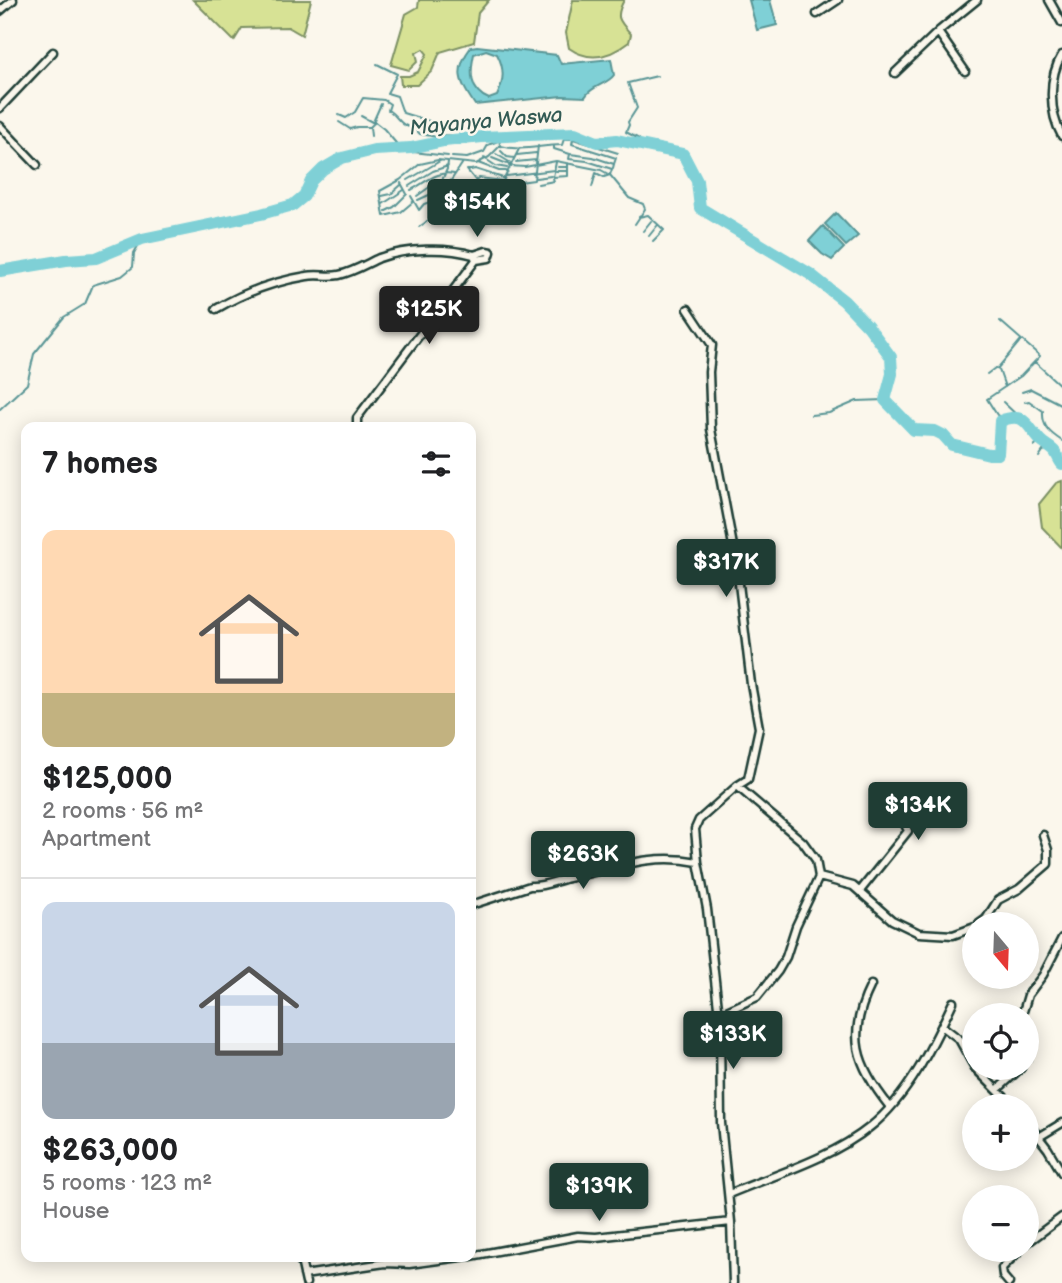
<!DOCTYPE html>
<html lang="en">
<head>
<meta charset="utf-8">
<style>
	:root { --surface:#fff; --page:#f2f2f2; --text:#202124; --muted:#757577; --line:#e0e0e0; --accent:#1f3d34 }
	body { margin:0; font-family:"Balsamiq Sans",sans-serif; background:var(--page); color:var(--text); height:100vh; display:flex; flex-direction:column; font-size:26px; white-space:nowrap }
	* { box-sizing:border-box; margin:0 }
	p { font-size:23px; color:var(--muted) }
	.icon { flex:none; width:38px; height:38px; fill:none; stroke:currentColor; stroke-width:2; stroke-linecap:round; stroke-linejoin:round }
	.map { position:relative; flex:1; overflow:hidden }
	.sheet { position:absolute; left:21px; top:422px; width:455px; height:840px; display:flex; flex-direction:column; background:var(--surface); border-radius:14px; box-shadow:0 4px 18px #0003 }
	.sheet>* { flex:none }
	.needle { width:46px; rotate:161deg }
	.controls { position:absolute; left:962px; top:912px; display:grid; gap:14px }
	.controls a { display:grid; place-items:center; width:77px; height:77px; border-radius:50%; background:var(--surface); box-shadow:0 4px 18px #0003; font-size:35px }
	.price { position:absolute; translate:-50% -60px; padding:0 16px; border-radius:7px; background:var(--accent); color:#fff; font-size:23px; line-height:46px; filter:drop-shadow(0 2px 4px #0008) }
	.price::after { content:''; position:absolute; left:50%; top:42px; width:21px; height:16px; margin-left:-10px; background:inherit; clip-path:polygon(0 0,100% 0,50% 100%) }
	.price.on { background:#222; color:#fff }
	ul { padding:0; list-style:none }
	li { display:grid; align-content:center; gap:14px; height:371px; padding:0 21px }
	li+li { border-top:2px solid var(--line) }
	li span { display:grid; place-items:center; height:217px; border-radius:14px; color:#555 }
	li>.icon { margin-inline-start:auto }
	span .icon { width:126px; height:126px; fill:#fffc; stroke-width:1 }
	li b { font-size:30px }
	h2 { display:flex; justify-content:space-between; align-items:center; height:84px; padding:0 21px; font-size:30px }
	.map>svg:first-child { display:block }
	.green { fill:#d7e295; stroke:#7b9064; stroke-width:2 }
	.water { fill:#7fd0d6; stroke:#599595; stroke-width:2; fill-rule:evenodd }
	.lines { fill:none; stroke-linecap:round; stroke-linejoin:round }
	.stream { stroke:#599595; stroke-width:2 }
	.river { stroke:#7fd0d6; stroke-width:12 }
	.minor-casing { stroke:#1f3d34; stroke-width:11 }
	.minor { stroke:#fbf7ec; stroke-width:6 }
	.labels { text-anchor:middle; stroke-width:5; stroke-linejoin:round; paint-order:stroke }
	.water-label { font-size:21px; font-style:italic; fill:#325a54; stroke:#fbf7ec }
</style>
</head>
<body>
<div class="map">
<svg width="1062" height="1283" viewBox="0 0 1062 1283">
	<rect width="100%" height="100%" fill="#fbf7ec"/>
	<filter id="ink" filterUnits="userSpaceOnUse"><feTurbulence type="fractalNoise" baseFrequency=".0143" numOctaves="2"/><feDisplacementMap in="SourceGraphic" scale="14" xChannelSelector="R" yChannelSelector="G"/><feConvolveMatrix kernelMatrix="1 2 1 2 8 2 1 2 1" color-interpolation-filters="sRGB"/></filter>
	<g filter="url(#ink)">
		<path class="green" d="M193,0H311L302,35L288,27L242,28L234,41Z
			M419,0H489L478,13L474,42L440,52L432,71L417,85H401L400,76H409L418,72L427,54L423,49L416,53L418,61L409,70L391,65L406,14L418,7Z
			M573,0H624C615,17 618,20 631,34L629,42C610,57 590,63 569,48L566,33Z
			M1062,481V548L1042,527L1039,504L1056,483Z"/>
		<path class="water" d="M749,0H770L777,25L757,30Z
			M477,46L557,55L561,64L611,59L614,75C607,85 592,85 585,97L562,96L475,105C460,82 453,71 471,47ZM486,50L497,54C505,69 504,81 497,96L489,99C469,91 470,72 474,54Z
			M836,213L858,236L846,246L825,224Z
			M823,226L844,248L832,260L822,254L809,241Z"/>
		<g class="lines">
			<path class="stream" d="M377,64L397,74L387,93L397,96L403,113L429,121L440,129L442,135L464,136
				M339,115L346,118L355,112L363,98L384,100L390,104L388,110C398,116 401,128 413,127L420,134L443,138L444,141
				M361,116L372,122
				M339,122L350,129L357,127H370
				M373,122L381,104
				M371,136L370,127L375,122L384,129L401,149
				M573,139L618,153
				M641,143L639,139L626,132L629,125L628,122L637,108L628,83L657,76
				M501,146C521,152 541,145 562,145L564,139H573L572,144L616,158L614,164
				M554,146V149L570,154L569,159L587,161L612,169L610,175L604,177L596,173L592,187
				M411,148L413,152L448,156
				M501,151L507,157L514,158
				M496,154L511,163
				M570,154L593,157L614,164L613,168
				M517,155L536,153
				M452,157L467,158L484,152L488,145L498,141
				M484,158L496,166L507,168
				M492,158L510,165
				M516,162L536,160
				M556,162L553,177L568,176V163
				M478,163L499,171H506
				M509,166L525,167L556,161L601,170L610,175L629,198L643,204L645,209L635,224
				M558,167H568
				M470,170H467L476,181
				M471,170L475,169L503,178
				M556,171H568
				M507,176L554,170
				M536,178L551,176
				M408,180L440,161
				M538,184L554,181L553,178
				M409,186L433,171L448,166
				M411,190C426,182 438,170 454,174
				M437,193L444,191L462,164
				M382,196L391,194L401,185
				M411,196L419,210L424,204L433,201L447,169L448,162
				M417,196L431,186L440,185
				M463,197L466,199L473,191L481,194L494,195
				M418,200L429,195H436
				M414,201L401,212L384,216L380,191L400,180L420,164L438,160L476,164L489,157L500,146L499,136
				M476,201L496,197V188L503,181L512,183L534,180L538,146
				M383,204L404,190
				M386,211L394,207L407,194L401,183
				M639,217L648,215L664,230L653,241
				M419,227L455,202L479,178L503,181L519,149
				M643,231L651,221
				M649,236L657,226
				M1000,321L1040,356L1021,376L987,399L997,415L1004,419
				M1035,362L1062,387
				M997,369L1021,340
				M987,374L995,368L999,370L1005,387
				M1022,392L1031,389L1062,405
				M1003,402L1021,419
				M1025,402L1029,401L1043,411C1042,427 1050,433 1062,441
				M0,409L27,384L34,354L64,317L85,304L93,285L122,276L133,267L134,253L142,239
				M811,415L829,413L857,401L885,400
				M1034,446L1040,441
				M1039,457L1043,451L1051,448"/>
			<path class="river" d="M0,271L66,260L96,258L142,239L261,214L293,205L304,196L311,181L323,169L342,158L374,150L411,148L444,141L482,137L575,133L597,142L617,140L683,154L697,181L700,208L810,274L844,301L868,326L891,357L892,374L885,400L914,430L935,431L943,435L952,445L989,454H998L1000,421C1025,411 1026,425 1040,440C1044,445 1049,446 1053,450C1057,453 1059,461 1062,464"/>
			<g class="minor-casing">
				<path id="minor" d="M1049,0L1062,23
					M0,11L13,0
					M817,14L838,0
					M938,32L965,71
					M1062,55C1048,77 1049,113 1062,136
					M895,73L940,30L977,0
					M0,108L53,52
					M0,126L37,165
					M486,251L491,252L489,258L476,260L474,255Z
					M216,309C243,293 276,281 307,276C317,274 329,277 339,275C353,272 366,264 379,258C407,248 446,247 474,255
					M688,309L712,345L709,372L711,429L737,567L751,684L759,728L748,779L737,786L699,820L695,829L698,862L707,909L720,1025L721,1123L731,1222L733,1283
					M357,427V418L476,260
					M819,877L853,886L892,920L919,933L953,935L975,927
					M860,891L908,831L904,822L877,790
					M471,905L530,886C544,887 554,881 568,878C614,869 649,852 698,862
					M979,924L986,919L998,900L1019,889L1048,864V850L1043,835
					M871,985C846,1035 856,1065 890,1107
					M718,1015L757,997L778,971L786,957L796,926L819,877L816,860L803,842L737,786
					M1022,1015L1028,995L1043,975L1062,938
					M1027,1023L1032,1038L1027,1058
					M942,1026L959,1039L975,1068L1013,1106
					M998,1089L1021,1068
					M1027,1122L1048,1149L1062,1173
					M1039,1137L1062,1123
					M729,1194C774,1175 832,1158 870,1127C908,1097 933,1045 953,1002
					M1027,1243L1062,1217
					M300,1256L306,1283
					M471,1256L578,1236L596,1237L731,1222
					M304,1275L385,1263L409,1264L468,1256
					M1009,1283L1003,1276L1002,1268L1020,1250"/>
			</g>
			<use href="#minor" class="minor"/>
		</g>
	</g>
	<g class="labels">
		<g class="water-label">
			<text transform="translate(486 121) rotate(-5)" y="7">Mayanya Waswa</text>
		</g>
	</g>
</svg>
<div class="controls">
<a><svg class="needle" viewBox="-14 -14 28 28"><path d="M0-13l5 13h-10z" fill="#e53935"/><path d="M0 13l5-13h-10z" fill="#757577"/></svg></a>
<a><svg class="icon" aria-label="locate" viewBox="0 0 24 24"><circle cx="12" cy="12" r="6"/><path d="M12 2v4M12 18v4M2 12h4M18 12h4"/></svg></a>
<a>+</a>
<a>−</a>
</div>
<b class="price" style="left:477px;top:239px">$154K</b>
<b class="price on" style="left:429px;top:346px">$125K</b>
<b class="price" style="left:726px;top:599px">$317K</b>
<b class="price" style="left:918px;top:842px">$134K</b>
<b class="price" style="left:583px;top:891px">$263K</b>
<b class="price" style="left:733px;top:1071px">$133K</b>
<b class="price" style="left:599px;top:1223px">$139K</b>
<section class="sheet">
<h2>7 homes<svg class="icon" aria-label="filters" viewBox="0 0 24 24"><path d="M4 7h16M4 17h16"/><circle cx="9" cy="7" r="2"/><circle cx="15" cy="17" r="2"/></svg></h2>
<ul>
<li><span style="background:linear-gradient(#ffd9b3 75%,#c2b280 0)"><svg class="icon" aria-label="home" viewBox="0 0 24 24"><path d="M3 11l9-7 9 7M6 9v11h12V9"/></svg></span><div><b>$125,000</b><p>2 rooms · 56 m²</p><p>Apartment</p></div></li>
<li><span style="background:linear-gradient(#c9d6e8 65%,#9aa5b1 0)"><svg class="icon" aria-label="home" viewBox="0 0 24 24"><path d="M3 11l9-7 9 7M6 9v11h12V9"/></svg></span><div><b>$263,000</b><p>5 rooms · 123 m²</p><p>House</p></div></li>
</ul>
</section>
</div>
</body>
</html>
